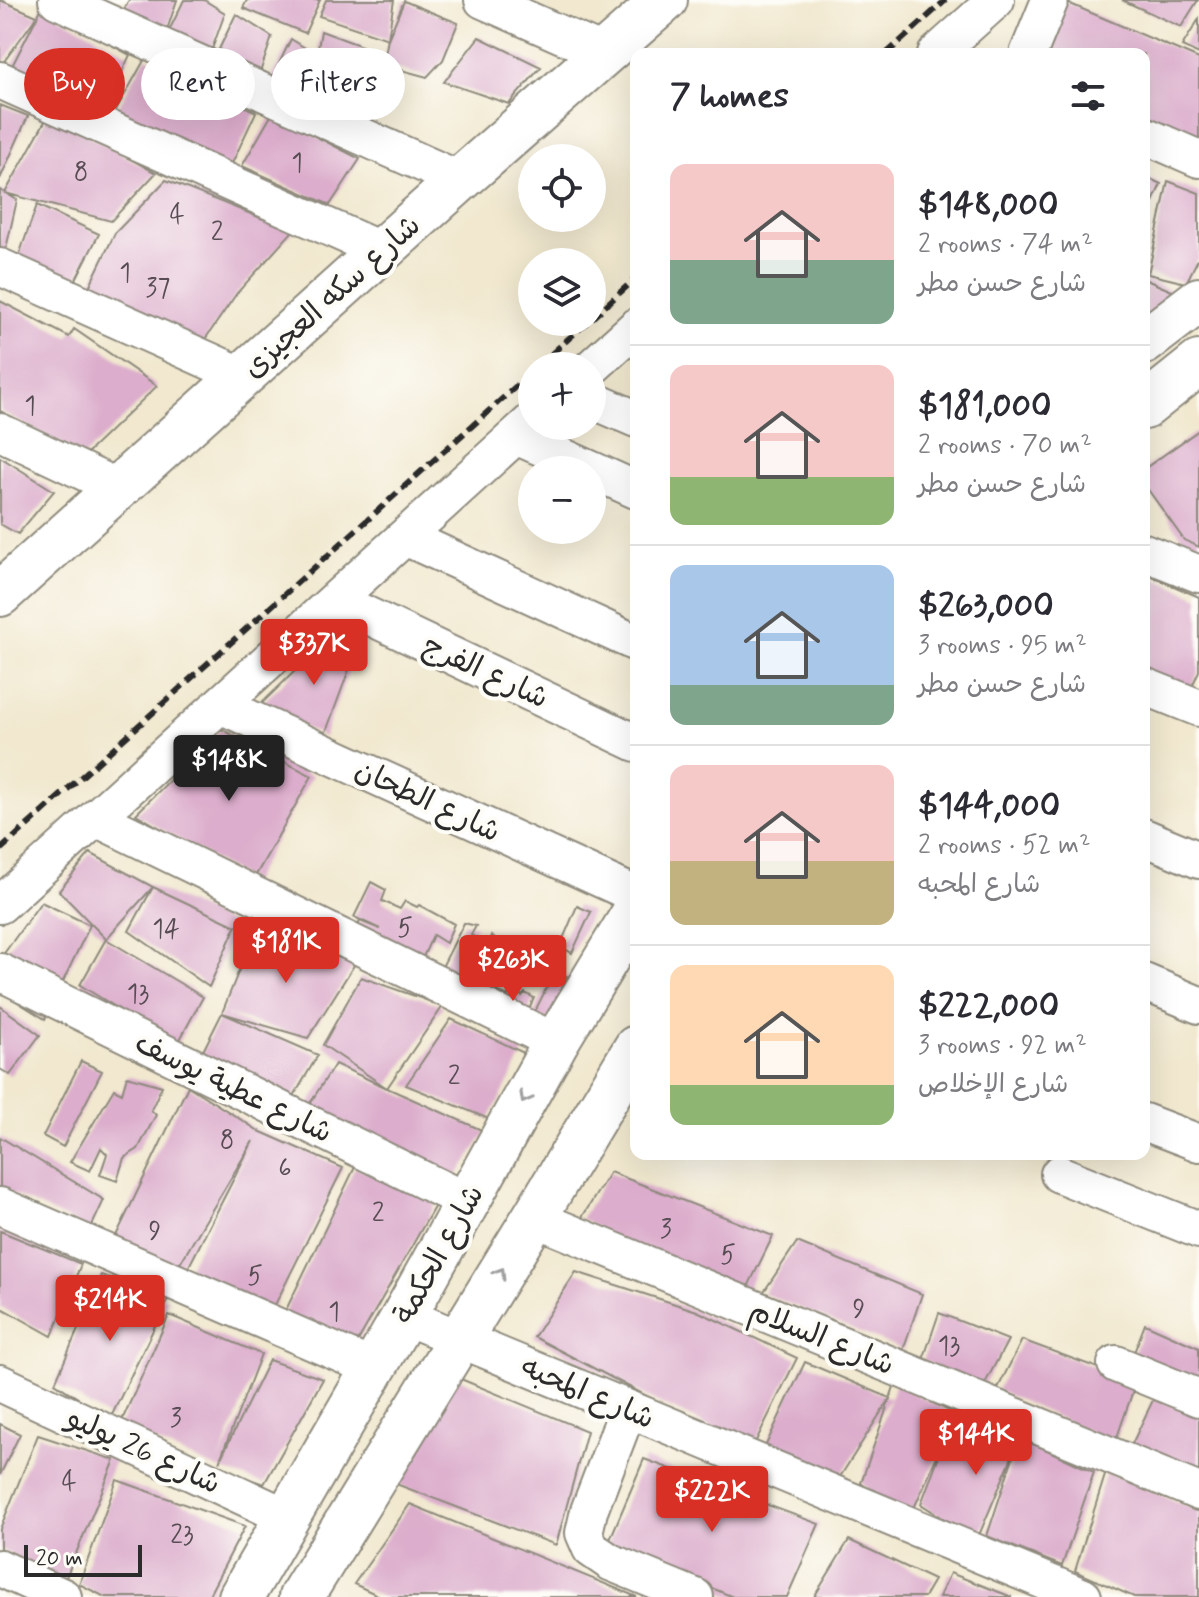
<!DOCTYPE html>
<html lang="en">
<head>
<meta charset="utf-8">
<style>
	:root { --surface:#fff; --page:#f2f2f3; --text:#2b2b33; --muted:#7c7c81; --line:#e1e1e2; --accent:#d93025 }
	body { margin:0; font-family:Mynerve,"Playpen Sans Arabic",sans-serif; background:var(--page); color:var(--text); height:100vh; display:flex; flex-direction:column; font-size:30px; white-space:nowrap }
	* { box-sizing:border-box; margin:0 }
	p { font-size:26px; color:var(--muted) }
	.icon { flex:none; width:44px; height:44px; fill:none; stroke:currentColor; stroke-width:2; stroke-linecap:round; stroke-linejoin:round }
	.map { position:relative; flex:1; overflow:hidden }
	.sheet { position:absolute; left:630px; top:48px; width:520px; height:1112px; display:flex; flex-direction:column; background:var(--surface); border-radius:16px; box-shadow:0 8px 32px #0002 }
	.sheet>* { flex:none }
	.top-card { position:absolute; left:24px; top:48px; width:486px; height:72px; display:flex; gap:16px }
	.tools { position:absolute; left:518px; top:144px; display:grid; gap:16px }
	.tools a { display:grid; place-items:center; width:88px; height:88px; border-radius:50%; background:var(--surface); box-shadow:0 8px 32px #0002; font-size:40px }
	.scale { position:absolute; left:24px; bottom:20px; width:118px; box-sizing:border-box; padding-left:8px; border:4px solid #2b2b2b; border-top:0; font-size:22px; line-height:28px; white-space:nowrap; color:#2b2b2b; -webkit-text-stroke:6px #fdfcf7; paint-order:stroke }
	.price { position:absolute; translate:-50% -68px; padding:0 18px; border-radius:8px; background:var(--accent); color:#fff; font-size:26px; line-height:52px; filter:drop-shadow(0 2px 4px #0008) }
	.price::after { content:''; position:absolute; left:50%; top:48px; width:24px; height:18px; margin-left:-12px; background:inherit; clip-path:polygon(0 0,100% 0,50% 100%) }
	.price.current { background:#222; color:#fff }
	ul { padding:0; list-style:none }
	li { display:flex; align-items:center; gap:24px; height:200px; padding:0 40px }
	li+li { border-top:2px solid var(--line) }
	li span { display:grid; place-items:center; flex:none; width:224px; height:160px; border-radius:16px; color:#555 }
	li>.icon { margin-inline-start:auto }
	span .icon { width:96px; height:96px; fill:#fffc; stroke-width:1 }
	li b { font-size:34px }
	h2 { display:flex; justify-content:space-between; align-items:center; height:96px; padding:0 40px; font-size:34px }
	.chip { padding:0 28px; border-radius:36px; background:var(--surface); box-shadow:0 8px 32px #0002; font-size:28px; line-height:72px }
	.chip.current { background:var(--accent); color:#fff }
	.map>svg:first-child { display:block }
	.building { fill:#dcadcc }
	.lines { fill:none; stroke-linecap:round; stroke-linejoin:round }
	.minor-casing { stroke:#8e8a7d; stroke-width:40 }
	.tertiary-casing { stroke:#8e8a7d; stroke-width:48 }
	.secondary-casing { stroke:#8e8a7d; stroke-width:48 }
	.minor { stroke:#fff; stroke-width:36 }
	.tertiary { stroke:#fff; stroke-width:44 }
	.secondary { stroke:#fff; stroke-width:44 }
	.rail { stroke:#2b2b2b; stroke-width:6; stroke-dasharray:12 6; stroke-linecap:butt }
	.oneway { stroke:#a0a0a0 }
	.labels { text-anchor:middle; stroke-width:8; stroke-linejoin:round; paint-order:stroke }
	.number-label { font-size:26px; fill:#574c53 }
	.street-label { font-size:30px; fill:#2b2b2b; stroke:#fdfcf7 }
</style>
</head>
<body>
<div class="map">
<svg width="1199" height="1597" viewBox="0 0 1199 1597">
	<rect width="100%" height="100%" fill="#fdfcf7"/>
	<filter id="ink" filterUnits="userSpaceOnUse"><feTurbulence type="fractalNoise" baseFrequency=".0125" numOctaves="2"/><feDisplacementMap in="SourceGraphic" scale="16" xChannelSelector="R" yChannelSelector="G"/><feConvolveMatrix kernelMatrix="1 2 1 2 8 2 1 2 1" color-interpolation-filters="sRGB"/></filter>
	<filter id="wash" filterUnits="userSpaceOnUse"><feTurbulence type="fractalNoise" baseFrequency=".006" numOctaves="4" result="noise"/><feDisplacementMap in="SourceGraphic" scale="32" xChannelSelector="R" yChannelSelector="G"/><feGaussianBlur stdDeviation="1.8" result="paint"/><feColorMatrix in="noise" values="0 0 0 0 0 0 0 0 0 0 0 0 0 0 0 0 0 1.4 0 .05"/><feComposite in="paint" operator="in"/></filter>
	<g filter="url(#wash)">
		<rect width="100%" height="100%" fill="#f1e8cf"/>
		<g id="blocks">
			<path class="building" d="M0,0L37,16L0,67Z
				M129,0H177L164,39L119,19Z
				M184,0H204L225,13L207,63L163,43Z
				M247,0H320L305,33L243,8Z
				M326,0H394L388,39L319,16Z
				M1061,0L1199,59V154L1144,129V54H1031Z
				M1122,0H1198L1181,27Z
				M404,1L458,23L443,60L427,77L383,65L388,39Z
				M42,7L130,55L104,110L11,68Z
				M236,14L272,37L255,87L210,68Z
				M1199,19V54L1182,46Z
				M321,31L362,46L354,64L318,48Z
				M479,37L541,67L509,104L444,82Z
				M291,39L327,62L309,112L265,92Z
				M146,57L256,112L229,170L114,114Z
				M0,105L28,116L0,179Z
				M49,114L156,173L111,221L5,193Z
				M272,114L360,159L330,205L242,166Z
				M1144,176L1161,184L1144,222Z
				M166,180L293,231L237,293L201,345L88,289L115,233Z
				M1168,181L1199,193V257L1186,283L1148,274Z
				M0,190L17,200L1,271H0Z
				M37,205L99,234L72,287L17,261Z
				M1144,279L1179,294L1144,316Z
				M0,301L69,337L74,329L157,386L84,456L0,411Z
				M1199,430V547L1184,540L1144,484V469Z
				M0,457L54,491L18,534L0,524Z
				M1144,573L1199,597V671L1189,693L1144,673Z
				M330,637L357,648L324,737L260,705Z
				M221,729L312,776L252,882L136,814Z
				M90,853L153,887L106,939L59,891Z
				M371,882L386,890L382,901L400,909L405,901L417,907L419,905L454,924L446,943L433,935L418,968L349,946L360,921L380,929L354,917Z
				M153,887L236,926L209,987L129,931Z
				M41,902L90,925L45,1019L0,991V959Z
				M577,906L591,912L572,953L560,946Z
				M464,923L476,926L471,935L487,944L491,936L506,946L488,975L483,972L481,977L474,974L466,991L437,977Z
				M255,930L356,962L308,1038L222,1013Z
				M106,939L203,997L177,1045L80,985Z
				M566,976L597,988L584,1015L530,1021L552,977L563,983Z
				M361,977L443,1006L387,1088L486,1132L454,1181L307,1108L335,1064L387,1088L323,1045Z
				M495,990L508,996L510,990L522,996L525,993L534,998L525,1019L489,1002Z
				M0,1006L40,1035L10,1075L0,1069Z
				M222,1013L318,1055L291,1101L200,1057Z
				M451,1019L524,1053L489,1119L406,1085Z
				M81,1061L102,1071L63,1147L43,1136Z
				M127,1076L162,1086L151,1110L156,1115L138,1149L124,1158L117,1181L100,1175L107,1154L101,1148L90,1171L70,1162L114,1089L122,1093Z
				M188,1086L259,1131L343,1168L272,1311L186,1272L253,1141L175,1272L114,1240Z
				M0,1137L104,1200L90,1230L0,1188Z
				M355,1167L437,1202L355,1346L284,1314Z
				M610,1172L773,1236L740,1303L581,1219Z
				M0,1231L81,1264L52,1336L0,1307Z
				M797,1242L922,1294L903,1350L763,1293Z
				M576,1272L697,1311L797,1358L753,1447L658,1402L534,1337Z
				M101,1275L168,1299L110,1419L55,1383Z
				M939,1313L1008,1340L981,1391L923,1360Z
				M169,1315L261,1354L219,1462L269,1360L323,1379L264,1484L216,1468L119,1427Z
				M1145,1324L1199,1348V1389L1133,1355Z
				M1022,1340L1136,1382L1115,1443L997,1390Z
				M805,1362L890,1398L838,1480L764,1449Z
				M451,1375L587,1431L556,1545L396,1484Z
				M895,1384L955,1414L1019,1437L1094,1472L1062,1566L987,1536L1017,1445L977,1540L921,1504L949,1429L907,1524L861,1483Z
				M1154,1398L1199,1416V1478L1130,1448Z
				M0,1424L20,1434L0,1475Z
				M38,1435L115,1460L64,1582L0,1549V1529Z
				M644,1459L819,1524L787,1597H733L608,1544Z
				M1106,1472L1199,1511V1597H1134L1075,1571Z
				M117,1480L245,1526L208,1597H105L79,1584Z
				M410,1504L637,1597H382L354,1584Z
				M849,1540L934,1580L924,1597H814Z
				M950,1573L1012,1597H939Z"/>
		</g>
	</g>
	<g filter="url(#ink)">
		<use href="#blocks" fill-opacity="0" stroke="#8e8a7d" stroke-width="2"/>
		<g class="lines">
			<g class="minor-casing">
				<path id="minor" d="M57,0L460,180
					M483,0L603,53
					M936,54L996,0
					M1028,54L1050,0
					M0,80L382,251
					M1144,135L1199,159
					M0,267L243,376
					M592,367L636,327
					M592,400L636,419
					M0,432L118,488
					M516,436L592,470
					M592,470L636,490
					M405,537L636,643
					M1144,552L1199,574
					M335,600L636,743
					M1144,686L1199,708
					M220,705L636,895
					M96,818L556,1042
					M1144,837L1199,860
					M0,905L532,421
					M0,972L468,1202
					M1144,982L1199,1005
					M1144,1122L1199,1143
					M1059,1174L1199,1230
					M0,1206L373,1368
					M534,1218L1199,1492
					M404,1316L1083,1597
					M1116,1364L1199,1398
					M0,1383L287,1517
					M628,1409L589,1511L584,1533L591,1549L610,1562L695,1597
					M0,1568L63,1597"/>
			</g>
			<g class="tertiary-casing">
				<path id="tertiary" d="M1144,342L1199,300
					M1144,407L1199,363
					M241,1597L404,1316L556,1042L636,910
					M301,1597L534,1218L636,1048"/>
			</g>
			<g class="secondary-casing">
				<path id="secondary" d="M0,594L460,180L665,0"/>
			</g>
			<use href="#minor" class="minor"/>
			<use href="#tertiary" class="tertiary"/>
			<use href="#secondary" class="secondary"/>
			<path class="rail" d="M886,54L946,0
				M592,318L636,278
				M538,366L587,322
				M0,850L532,372"/>
		</g>
		<defs><path id="oneway-chevron" d="M-2-3.5L2.5 0L-2 3.5" fill="none" stroke-width="1.6" stroke-linecap="round" stroke-linejoin="round" transform="scale(2)"/></defs>
		<g class="oneway">
			<use href="#oneway-chevron" transform="translate(525 1098) rotate(119)"/>
			<use href="#oneway-chevron" transform="translate(500 1273) rotate(-58)"/>
		</g>
	</g>
	<g class="labels">
		<g class="number-label">
			<text x="297" y="171">1</text>
			<text x="81" y="180">8</text>
			<text x="177" y="223">4</text>
			<text x="217" y="240">2</text>
			<text x="125" y="281">1</text>
			<text x="158" y="296">37</text>
			<text x="30" y="414">1</text>
			<text x="405" y="936">5</text>
			<text x="166" y="937">14</text>
			<text x="138" y="1002">13</text>
			<text x="454" y="1084">2</text>
			<text x="227" y="1148">8</text>
			<text x="285" y="1176">6</text>
			<text x="378" y="1221">2</text>
			<text x="666" y="1237">3</text>
			<text x="155" y="1239">9</text>
			<text x="728" y="1263">5</text>
			<text x="255" y="1284">5</text>
			<text x="859" y="1317">9</text>
			<text x="334" y="1320">1</text>
			<text x="949" y="1354">13</text>
			<text x="176" y="1426">3</text>
			<text x="69" y="1490">4</text>
			<text x="182" y="1543">23</text>
		</g>
		<g class="street-label">
			<text transform="translate(331 296) rotate(-42)" y="10">شارع سكه العجيزى</text>
			<text transform="translate(486 671) rotate(25)" y="10">شارع الفرج</text>
			<text transform="translate(428 800) rotate(25)" y="10">شارع الطحان</text>
			<text transform="translate(234 1087) rotate(26)" y="10">شارع عطية يوسف</text>
			<text transform="translate(438 1254) rotate(-61)" y="10">شارع الحكمة</text>
			<text transform="translate(822 1337) rotate(22)" y="10">شارع السلام</text>
			<text transform="translate(588 1392) rotate(23)" y="10">شارع المحبه</text>
			<text transform="translate(144 1450) rotate(25)" y="10">شارع 26 يوليو</text>
		</g>
	</g>
</svg>
<div class="tools">
<a><svg class="icon" aria-label="locate" viewBox="0 0 24 24"><circle cx="12" cy="12" r="6"/><path d="M12 2v4M12 18v4M2 12h4M18 12h4"/></svg></a>
<a><svg class="icon" aria-label="layers" viewBox="0 0 24 24"><path d="M12 4l9 5-9 5-9-5zM3 14l9 5 9-5"/></svg></a>
<a>+</a>
<a>−</a>
</div>
<div class="scale">20 m</div>
<b class="price" style="left:314px;top:687px">$337K</b>
<b class="price current" style="left:229px;top:803px">$148K</b>
<b class="price" style="left:286px;top:985px">$181K</b>
<b class="price" style="left:513px;top:1003px">$263K</b>
<b class="price" style="left:110px;top:1343px">$214K</b>
<b class="price" style="left:976px;top:1477px">$144K</b>
<b class="price" style="left:712px;top:1534px">$222K</b>
<div class="top-card">
<a class="chip current">Buy</a>
<a class="chip">Rent</a>
<a class="chip">Filters</a>
</div>
<section class="sheet">
<h2>7 homes<svg class="icon" aria-label="filters" viewBox="0 0 24 24"><path d="M4 7h16M4 17h16"/><circle cx="9" cy="7" r="2"/><circle cx="15" cy="17" r="2"/></svg></h2>
<ul>
<li><span style="background:linear-gradient(#f6c9c9 60%,#7fa58c 0)"><svg class="icon" aria-label="home" viewBox="0 0 24 24"><path d="M3 11l9-7 9 7M6 9v11h12V9"/></svg></span><div><b>$148,000</b><p>2 rooms · 74 m²</p><p>شارع حسن مطر</p></div></li>
<li><span style="background:linear-gradient(#f6c9c9 70%,#8fb573 0)"><svg class="icon" aria-label="home" viewBox="0 0 24 24"><path d="M3 11l9-7 9 7M6 9v11h12V9"/></svg></span><div><b>$181,000</b><p>2 rooms · 70 m²</p><p>شارع حسن مطر</p></div></li>
<li><span style="background:linear-gradient(#a9c7e8 75%,#7fa58c 0)"><svg class="icon" aria-label="home" viewBox="0 0 24 24"><path d="M3 11l9-7 9 7M6 9v11h12V9"/></svg></span><div><b>$263,000</b><p>3 rooms · 95 m²</p><p>شارع حسن مطر</p></div></li>
<li><span style="background:linear-gradient(#f6c9c9 60%,#c2b280 0)"><svg class="icon" aria-label="home" viewBox="0 0 24 24"><path d="M3 11l9-7 9 7M6 9v11h12V9"/></svg></span><div><b>$144,000</b><p>2 rooms · 52 m²</p><p>شارع المحبه</p></div></li>
<li><span style="background:linear-gradient(#ffd9b3 75%,#8fb573 0)"><svg class="icon" aria-label="home" viewBox="0 0 24 24"><path d="M3 11l9-7 9 7M6 9v11h12V9"/></svg></span><div><b>$222,000</b><p>3 rooms · 92 m²</p><p>شارع الإخلاص</p></div></li>
</ul>
</section>
</div>
</body>
</html>
